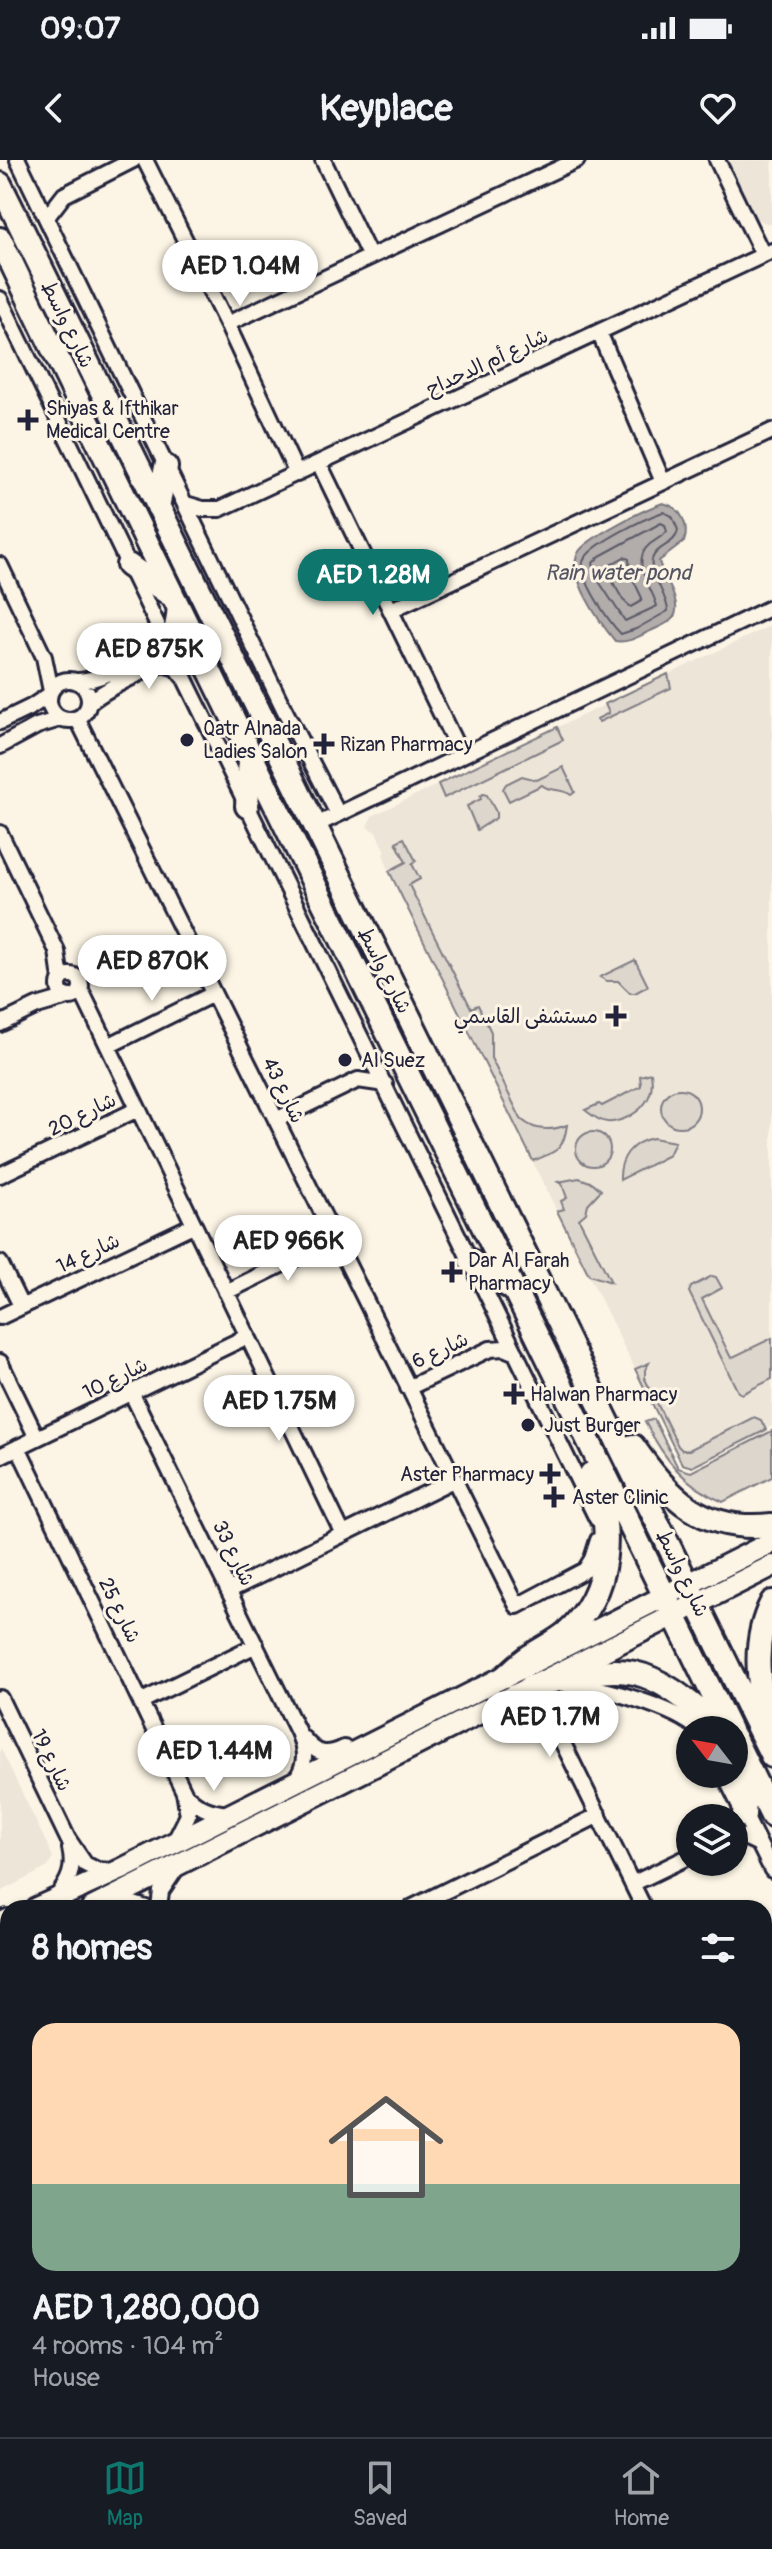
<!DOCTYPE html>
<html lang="en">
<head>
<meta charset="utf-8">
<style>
	:root { --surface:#171b24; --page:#20242c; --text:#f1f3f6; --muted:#9ea1a6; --line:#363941; --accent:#0f766e }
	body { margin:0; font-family:Pangolin,"Playpen Sans Arabic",sans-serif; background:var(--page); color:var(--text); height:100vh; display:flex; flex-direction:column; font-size:30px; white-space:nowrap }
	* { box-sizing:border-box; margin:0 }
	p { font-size:26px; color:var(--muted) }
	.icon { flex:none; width:44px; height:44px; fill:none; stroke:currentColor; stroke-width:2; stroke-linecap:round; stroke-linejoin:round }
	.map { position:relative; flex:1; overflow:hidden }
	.sheet { position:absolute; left:0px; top:1740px; width:772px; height:538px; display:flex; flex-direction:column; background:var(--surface); border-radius:24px 24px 0 0; box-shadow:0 2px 6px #0004 }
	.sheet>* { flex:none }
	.needle { width:52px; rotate:301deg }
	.tools { position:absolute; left:676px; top:1556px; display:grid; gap:16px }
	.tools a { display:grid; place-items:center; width:72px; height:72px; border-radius:50%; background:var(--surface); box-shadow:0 2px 6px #0004; font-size:40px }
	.price { position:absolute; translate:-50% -68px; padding:0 18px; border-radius:28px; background:#fff; color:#222; font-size:26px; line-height:52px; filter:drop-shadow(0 2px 4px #0008) }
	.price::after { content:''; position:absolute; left:50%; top:48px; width:24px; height:18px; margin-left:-12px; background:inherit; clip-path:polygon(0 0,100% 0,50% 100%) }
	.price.active { background:var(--accent); color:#fff }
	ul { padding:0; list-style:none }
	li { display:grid; align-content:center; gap:16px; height:424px; padding:0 32px }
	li+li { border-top:2px solid var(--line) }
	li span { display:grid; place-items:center; height:248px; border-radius:24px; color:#555 }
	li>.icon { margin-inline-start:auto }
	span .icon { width:144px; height:144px; fill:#fffc; stroke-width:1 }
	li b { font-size:34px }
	h2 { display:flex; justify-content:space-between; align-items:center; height:96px; padding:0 32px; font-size:34px }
	.status { display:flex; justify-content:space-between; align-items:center; height:56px; padding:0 40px; background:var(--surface); direction:ltr }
	.status svg { height:22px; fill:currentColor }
	header { display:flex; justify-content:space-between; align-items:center; height:104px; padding:0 32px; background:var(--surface); font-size:36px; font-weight:800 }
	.tab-bar { display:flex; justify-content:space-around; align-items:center; height:112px; border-top:2px solid var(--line); background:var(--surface); font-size:22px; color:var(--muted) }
	.tab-bar a { display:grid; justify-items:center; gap:4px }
	.tab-bar .active { color:var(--accent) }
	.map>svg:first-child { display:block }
	.built { fill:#ece5d8 }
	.green { fill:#dcd6cc; stroke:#7f7c84; stroke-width:2 }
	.water { fill:#b2adab; stroke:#78757e; stroke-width:2 }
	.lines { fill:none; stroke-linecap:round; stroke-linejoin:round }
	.shore { stroke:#5c5a68; stroke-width:2 }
	.minor-casing { stroke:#22223b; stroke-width:20 }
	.secondary-casing { stroke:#22223b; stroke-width:26 }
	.primary-casing { stroke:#22223b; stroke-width:28 }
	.minor { stroke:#fcf5e5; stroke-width:14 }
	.secondary { stroke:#fcf5e5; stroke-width:20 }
	.primary { stroke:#fcf5e5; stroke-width:22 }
	.poi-dot { fill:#22223b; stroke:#fcf5e5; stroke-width:3 }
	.labels { text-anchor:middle; stroke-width:6; stroke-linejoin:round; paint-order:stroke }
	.street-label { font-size:20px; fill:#22223b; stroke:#fcf5e5 }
	.poi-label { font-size:20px; fill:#22223b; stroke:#fcf5e5; text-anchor:start }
	.water-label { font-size:22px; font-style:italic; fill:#545362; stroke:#fcf5e5 }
</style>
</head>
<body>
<div class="status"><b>09:07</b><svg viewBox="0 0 49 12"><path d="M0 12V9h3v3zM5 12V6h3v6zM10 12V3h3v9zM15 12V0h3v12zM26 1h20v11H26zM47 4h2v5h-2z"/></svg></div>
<header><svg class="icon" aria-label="back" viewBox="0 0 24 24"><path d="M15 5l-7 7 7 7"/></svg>Keyplace<svg class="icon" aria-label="heart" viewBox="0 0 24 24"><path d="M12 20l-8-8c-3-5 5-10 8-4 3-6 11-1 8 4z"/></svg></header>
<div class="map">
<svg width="772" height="2277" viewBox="0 0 772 2277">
	<rect width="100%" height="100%" fill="#fcf5e5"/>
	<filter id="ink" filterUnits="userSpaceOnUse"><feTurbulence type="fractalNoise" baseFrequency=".0125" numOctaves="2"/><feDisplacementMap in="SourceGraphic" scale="16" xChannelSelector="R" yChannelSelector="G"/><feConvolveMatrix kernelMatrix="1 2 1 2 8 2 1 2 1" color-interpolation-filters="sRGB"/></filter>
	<g filter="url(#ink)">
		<path class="built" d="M726,0H772V63L769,64L756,59Z
			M772,465V1266L692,1307L682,1304L389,711L383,693L386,691L376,672L367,667L372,656Z
			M0,1587L53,1697L48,1707L0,1732Z"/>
		<path class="green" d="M668,514L671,528L599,562L597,559L609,553L605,544Z
			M557,567L563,580L444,638L438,624Z
			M563,607L575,632L571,635C561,627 551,633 542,625L509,641L503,629L506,624L522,616L537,620Z
			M483,634L487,635L496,652V658L477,670L467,646L481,639L480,636Z
			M404,678L416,701L412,704L420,719L409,725L471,848L478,845L491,872V898L521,959C535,972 551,971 567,965C563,993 555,991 533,1001L389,711L406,702L396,682Z
			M635,800L648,826L635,833H630L618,821H607L600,817Z
			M651,913C655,935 645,949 626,958C620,960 614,963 607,962C598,961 592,955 585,950L599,944L602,946L641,926L640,916Z
			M661 948a19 19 0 1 1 38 0a19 19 0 1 1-38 0Z
			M576 989a17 17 0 1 1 34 0a17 17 0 1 1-34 0Z
			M653,978L675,982L669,995L620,1020C619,998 631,982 653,978Z
			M579,1018L593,1023L601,1030L588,1044L586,1053L579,1059L611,1122L589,1115L557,1051L564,1049L561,1041L567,1038L562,1024L558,1022Z
			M712,1116L716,1117L722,1128L702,1139L731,1198L772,1178V1219L742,1234L738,1232L689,1132L691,1127Z
			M649,1203L645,1210V1219L678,1286L682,1290H689L754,1257L761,1260L766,1270L692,1307L682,1304L635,1209Z
			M654,1259L678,1308L691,1312L772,1271V1317L723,1342C684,1325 664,1299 645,1262Z"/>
		<path class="water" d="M663,343C681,347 690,365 684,382L659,401C662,417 688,448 670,461C663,466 654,469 646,473C636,478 627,483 615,481C601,464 566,415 578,393C586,378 645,349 663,343Z"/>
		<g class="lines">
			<path class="shore" d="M663,352L672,356L678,370C675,386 659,384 653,397C646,409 668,436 668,451L636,469L621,474C609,462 579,418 583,402C588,385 646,358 663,352Z
				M661,363L665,365L667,372C662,376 656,380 650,384C629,401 652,427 657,446L625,461L596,417L593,403L600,396Z
				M624,397L629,399L630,413L642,438L640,442L631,447L623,440L606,410L608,406Z"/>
			<g class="minor-casing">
				<path id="minor" d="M18,0L283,547L338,654
					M145,0L227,164L297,314
					M323,0L370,97
					M717,0L763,95
					M47,57L64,35L133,0
					M0,139L157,464L159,478L156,489
					M227,164L577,0
					M599,172L663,322
					M319,303L461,595
					M186,344L203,349H220L772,91
					M0,405L44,497L51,531
					M391,450L772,271
					M163,504L176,508L185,519L597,1359
					M49 540a20 20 0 1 1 40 0a20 20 0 1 1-40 0Z
					M75,521C98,522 155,495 168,477C174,467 174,456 175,445
					M89,543C104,530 157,502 177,501C188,501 198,505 208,509
					M77,558L517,1446L585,1410L592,1399L598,1380
					M0,562L31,547L49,535
					M0,586L37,566L60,559
					M314,666L772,447
					M0,673L57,791L61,820
					M59 826a11 11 0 1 1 22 0a11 11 0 1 1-22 0Z
					M81,830L343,1374
					M0,864L37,846L68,837
					M108,886L213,834
					M276,960L358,920L385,924
					M0,1015L138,949
					M0,1103L21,1146
					M226,1132L334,1079
					M0,1157L193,1065
					M0,1202L37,1278
					M408,1228L490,1189L504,1188L516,1193
					M131,1232L298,1572C306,1592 307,1603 295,1621
					M18,1287L184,1632L188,1655L175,1681
					M0,1296L248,1176
					M230,1430L453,1320
					M567,1525C598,1525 677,1548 699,1570
					M0,1538L68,1679L85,1704L97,1710L112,1711
					M142,1541L256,1485
					M504,1543C523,1543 538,1542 551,1559L644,1748
					M304,1579C316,1594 326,1597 344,1588
					M724,1614L772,1710
					M184,1633C198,1648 210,1652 229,1654
					M734,1677H744L759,1684
					M632,1724L690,1696
					M56,1738C69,1721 75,1709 70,1688
					M108,1744L127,1742L146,1748
					M159,1748L161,1731L176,1709
					M411,1748L599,1655
					M0,1807L8,1811
					M764,1991L772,2007
					M0,2001L8,1997
					M764,2040L772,2036
					M0,2154L8,2150
					M764,2196L772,2192
					M244,2270L248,2277
					M414,2270L417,2277
					M747,2270L751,2277
					M68,2277L83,2270
					M592,2277L607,2270"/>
			</g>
			<g class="secondary-casing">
				<path id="secondary" d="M36,1748L120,1710L772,1382
					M92,1748L772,1406
					M0,1764L8,1760
					M0,1791L8,1787"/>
			</g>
			<g class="primary-casing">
				<path id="primary" d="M0,24L772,1596
					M0,79C239,578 488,1072 730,1570
					M158,347L166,307
					M128,405L169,434
					M247,646L250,599
					M471,1101L514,1130
					M633,1286C670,1339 703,1373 772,1365
					M506,1516C514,1509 521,1502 530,1496C542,1488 555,1482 566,1473C612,1432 615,1366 591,1314
					M530,1527C630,1501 643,1501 722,1570
					M766,1566C759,1523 751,1482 772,1442
					M734,1578L772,1656
					M744,1655L747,1606"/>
			</g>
			<use href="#minor" class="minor"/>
			<use href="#secondary" class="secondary"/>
			<use href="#primary" class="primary"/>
		</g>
	</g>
	<g class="poi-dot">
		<path d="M24 248h8v8h8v8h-8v8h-8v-8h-8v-8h8z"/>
		<circle cx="187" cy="580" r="8"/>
		<path d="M320 572h8v8h8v8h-8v8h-8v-8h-8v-8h8z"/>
		<path d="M612 844h8v8h8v8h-8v8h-8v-8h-8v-8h8z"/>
		<circle cx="345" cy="900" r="8"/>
		<path d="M448 1100h8v8h8v8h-8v8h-8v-8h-8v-8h8z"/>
		<path d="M510 1222h8v8h8v8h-8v8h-8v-8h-8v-8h8z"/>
		<circle cx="528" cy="1265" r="8"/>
		<path d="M546 1302h8v8h8v8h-8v8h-8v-8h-8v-8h8z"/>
		<path d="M550 1325h8v8h8v8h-8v8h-8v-8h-8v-8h8z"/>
	</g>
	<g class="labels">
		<g class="street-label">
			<text transform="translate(68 164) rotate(64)" y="7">شارع واسط</text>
			<text transform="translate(487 202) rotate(-25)" y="7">شارع أم الدحداح</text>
			<text transform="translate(385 810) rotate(63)" y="7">شارع واسط</text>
			<text transform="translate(284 930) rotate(64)" y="7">شارع 43</text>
			<text transform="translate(82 954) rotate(-26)" y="7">شارع 20</text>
			<text transform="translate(88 1093) rotate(-25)" y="7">شارع 14</text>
			<text transform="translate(440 1190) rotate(-25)" y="7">شارع 6</text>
			<text transform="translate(115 1218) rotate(-26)" y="7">شارع 10</text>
			<text transform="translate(234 1393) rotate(64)" y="7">شارع 33</text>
			<text transform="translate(683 1413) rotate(64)" y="7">شارع واسط</text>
			<text transform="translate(120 1450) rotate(64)" y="7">شارع 25</text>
			<text transform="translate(52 1600) rotate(64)" y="7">شارع 19</text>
		</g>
		<g class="poi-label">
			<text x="46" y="255">Shiyas &amp; Ifthikar<tspan x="46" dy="23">Medical Centre</tspan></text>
			<text x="203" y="575">Qatr Alnada<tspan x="203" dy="23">Ladies Salon</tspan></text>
			<text x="340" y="591">Rizan Pharmacy</text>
			<text x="598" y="863" text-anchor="end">مستشفى القاسمي</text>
			<text x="361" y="907">Al Suez</text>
			<text x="468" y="1107">Dar Al Farah<tspan x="468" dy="23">Pharmacy</tspan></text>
			<text x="530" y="1241">Halwan Pharmacy</text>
			<text x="544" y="1272">Just Burger</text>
			<text x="534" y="1321" text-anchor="end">Aster Pharmacy</text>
			<text x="572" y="1344">Aster Clinic</text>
		</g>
		<g class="water-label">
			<text x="618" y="420">Rain water pond</text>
		</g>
	</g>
</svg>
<div class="tools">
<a><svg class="needle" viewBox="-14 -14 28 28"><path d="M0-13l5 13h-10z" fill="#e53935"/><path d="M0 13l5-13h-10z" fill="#9ea1a6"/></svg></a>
<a><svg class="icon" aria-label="layers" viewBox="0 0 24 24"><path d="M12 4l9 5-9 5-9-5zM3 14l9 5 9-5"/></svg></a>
</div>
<b class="price" style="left:240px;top:148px">AED 1.04M</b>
<b class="price active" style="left:373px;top:457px">AED 1.28M</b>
<b class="price" style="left:149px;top:531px">AED 875K</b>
<b class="price" style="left:152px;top:843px">AED 870K</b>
<b class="price" style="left:288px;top:1123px">AED 966K</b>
<b class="price" style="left:279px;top:1283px">AED 1.75M</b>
<b class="price" style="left:550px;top:1599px">AED 1.7M</b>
<b class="price" style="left:214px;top:1633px">AED 1.44M</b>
<section class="sheet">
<h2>8 homes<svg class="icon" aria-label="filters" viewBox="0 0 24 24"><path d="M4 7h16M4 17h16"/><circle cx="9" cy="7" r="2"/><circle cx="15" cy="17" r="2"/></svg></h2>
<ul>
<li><span style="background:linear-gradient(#ffd9b3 65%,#7fa58c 0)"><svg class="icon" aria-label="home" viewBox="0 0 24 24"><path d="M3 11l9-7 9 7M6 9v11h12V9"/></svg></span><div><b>AED 1,280,000</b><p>4 rooms · 104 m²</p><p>House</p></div></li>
</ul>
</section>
</div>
<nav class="tab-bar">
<a class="active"><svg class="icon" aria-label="map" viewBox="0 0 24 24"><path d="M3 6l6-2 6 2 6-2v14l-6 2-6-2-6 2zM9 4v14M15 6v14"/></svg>Map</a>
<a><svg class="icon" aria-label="saved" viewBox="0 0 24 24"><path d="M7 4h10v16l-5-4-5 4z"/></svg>Saved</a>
<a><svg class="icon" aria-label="home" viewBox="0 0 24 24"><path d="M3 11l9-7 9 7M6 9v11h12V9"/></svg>Home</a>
</nav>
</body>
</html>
